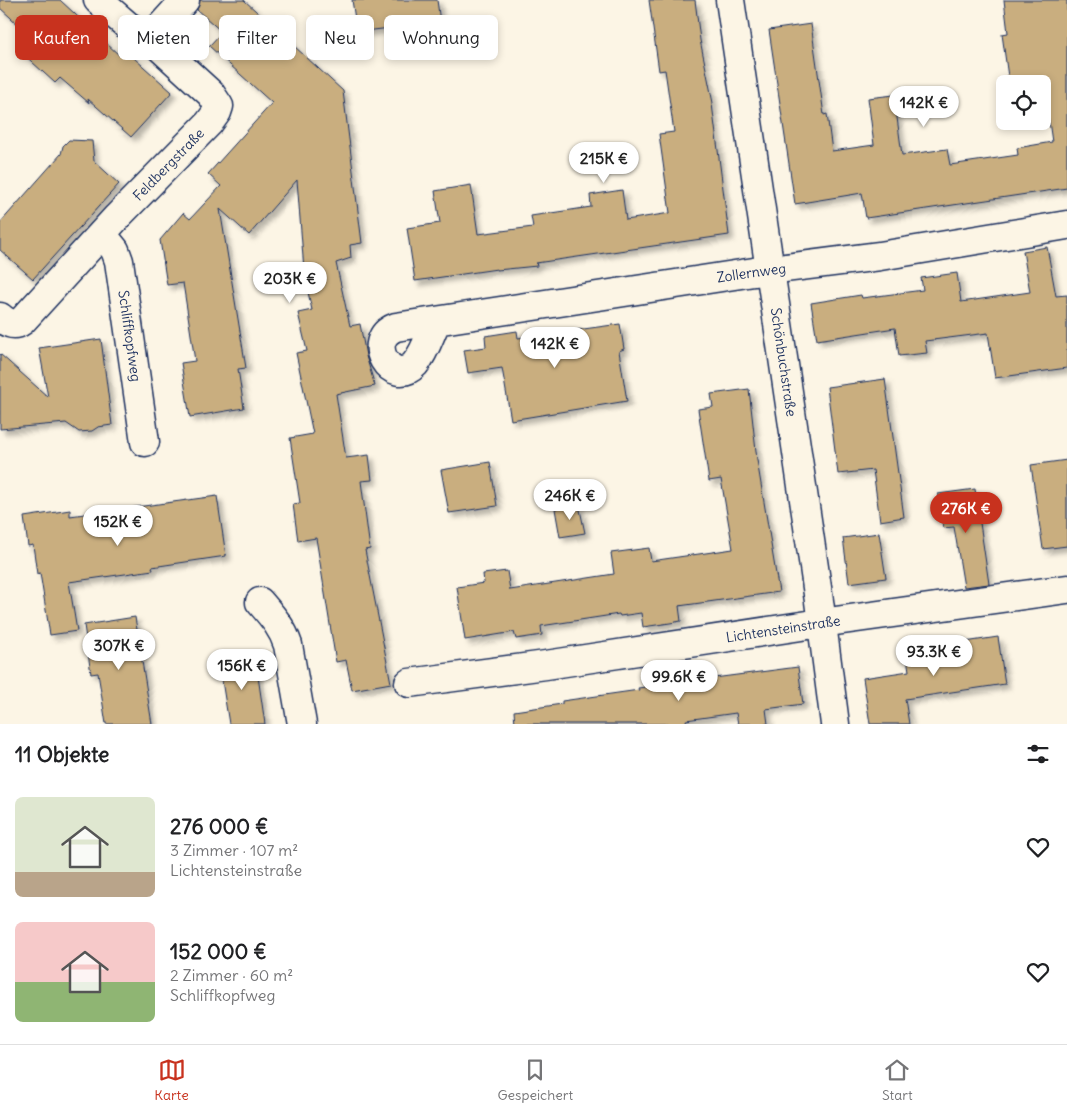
<!DOCTYPE html>
<html lang="de">
<head>
<meta charset="utf-8">
<style>
	:root { --surface:#fff; --page:#f6f6f6; --text:#202124; --muted:#757577; --line:#e0e0e0; --accent:#c8321e }
	body { margin:0; font-family:Delius,sans-serif; background:var(--page); color:var(--text); height:100vh; display:flex; flex-direction:column; font-size:19px; white-space:nowrap }
	* { box-sizing:border-box; margin:0 }
	p { font-size:16px; color:var(--muted) }
	.icon { flex:none; width:28px; height:28px; fill:none; stroke:currentColor; stroke-width:2; stroke-linecap:round; stroke-linejoin:round }
	.map { position:relative; height:724px; overflow:hidden }
	.panel { display:flex; flex-direction:column; background:var(--surface); flex:1 }
	.panel>* { flex:none }
	.top-card { position:absolute; left:15px; top:15px; width:500px; height:45px; display:flex; gap:10px }
	.tools { position:absolute; left:996px; top:75px; display:grid; gap:10px }
	.tools a { display:grid; place-items:center; width:55px; height:55px; border-radius:8px; background:var(--surface); box-shadow:0 2px 8px #0003; font-size:25px }
	.price { position:absolute; translate:-50% -42px; padding:0 11px; border-radius:18px; background:#fff; color:#222; font-size:16px; line-height:32px; filter:drop-shadow(0 1px 2px #0008) }
	.price::after { content:''; position:absolute; left:50%; top:30px; width:15px; height:11px; margin-left:-8px; background:inherit; clip-path:polygon(0 0,100% 0,50% 100%) }
	.price.selected { background:var(--accent); color:#fff }
	ul { padding:0; list-style:none }
	li { display:flex; align-items:center; gap:15px; height:125px; padding:0 15px }
	li span { display:grid; place-items:center; flex:none; width:140px; height:100px; border-radius:8px; color:#555 }
	li>.icon { margin-inline-start:auto }
	span .icon { width:60px; height:60px; fill:#fffc; stroke-width:1 }
	li b { font-size:21px }
	h2 { display:flex; justify-content:space-between; align-items:center; height:60px; padding:0 15px; font-size:21px }
	.tag { padding:0 18px; border-radius:8px; background:var(--surface); box-shadow:0 2px 8px #0003; font-size:18px; line-height:45px }
	.tag.selected { background:var(--accent); color:#fff }
	.tab-bar { display:flex; justify-content:space-around; align-items:center; height:70px; border-top:1px solid var(--line); background:var(--surface); font-size:14px; color:var(--muted) }
	.tab-bar a { display:grid; justify-items:center; gap:2px }
	.tab-bar .selected { color:var(--accent) }
	.map>svg:first-child { display:block }
	.building { fill:#c9ae7f; stroke:#1b2f5e; filter:url(#shadow) }
	.lines { fill:none; stroke-linecap:round; stroke-linejoin:round }
	.minor-casing { stroke:#1b2f5e; stroke-width:31 }
	.minor { stroke:#fcf5e5; stroke-width:28 }
	.labels { text-anchor:middle; stroke-width:5; stroke-linejoin:round; paint-order:stroke }
	.street-label { font-size:14px; fill:#1b2f5e; stroke:#fcf5e5 }
</style>
</head>
<body>
<div class="map">
<svg width="1067" height="724" viewBox="0 0 1067 724">
	<defs>
		<filter id="shadow"><feDropShadow dx="4.5" dy="4.5" stdDeviation="2.5" flood-color="#0004"/></filter>
	</defs>
	<rect width="100%" height="100%" fill="#fcf5e5"/>
	<filter id="ink" filterUnits="userSpaceOnUse"><feTurbulence type="fractalNoise" baseFrequency=".02" numOctaves="2"/><feDisplacementMap in="SourceGraphic" scale="10" xChannelSelector="R" yChannelSelector="G"/><feConvolveMatrix kernelMatrix="1 2 1 2 8 2 1 2 1" color-interpolation-filters="sRGB"/></filter>
	<g filter="url(#ink)">
		<path class="building" d="M0,0H60L120,56L125,50L172,92L131,137L88,99L89,103L60,78L55,83L20,51L32,37L0,8Z
			M200,0H244L343,91L362,243L350,245L351,258L336,263L350,326L360,324L366,356L375,386L336,394L346,458L369,455L372,480L361,481L370,549L365,550L391,683L352,690L346,660L336,662L316,538L298,541L293,504L300,503L290,438L313,434L296,353L307,351L298,313L312,310L303,270H304L297,180L249,235L220,209L246,368L238,369L244,408L190,417L181,363L195,361L183,283L167,285L160,240L183,213L190,219L221,186L208,174L272,103L209,46L222,32L197,10Z
			M352,0H437L440,22L357,32Z
			M649,0H695L700,40L713,103L712,104L729,235L536,263L537,266L497,270V269L415,281L407,228L440,223L435,191L471,185L478,234L533,227L531,216L591,207L590,195L622,190L626,220L670,213L659,134L674,132L665,70L659,71Z
			M1004,0H1067V188L866,218L862,193L795,204L769,30L811,24L824,115L827,114L832,151L874,145L868,98L894,95L902,155L947,149L950,165L1018,155L1017,148L1052,142L1043,80L1009,84L1002,34L1008,33Z
			M69,140L92,141L94,161L119,184L33,279L0,250V223L61,154L63,146Z
			M1047,247L1056,296L1067,295V368L995,378L988,333L925,341L927,353L899,356L895,328L817,340L811,303L861,295L862,298L923,290L921,278L957,273L961,302L1030,292L1023,251Z
			M620,324L624,349L619,351L627,401L511,420L502,368L468,373L464,350L486,347L485,336L517,331L518,338Z
			M101,339L112,425L98,427L92,431L79,432L66,423L0,429V354L48,397L39,348Z
			M885,379L904,517L880,521L873,470L838,474L827,387Z
			M749,389L757,460L779,592L679,606L681,621L670,623L643,627L641,613L620,616L619,614L541,626L542,635L516,639L514,632L465,640L457,587L484,583L483,574L507,571L510,590L614,574L611,553L649,548L651,561L733,549L721,479L709,481L698,409L713,407L711,394Z
			M1067,460V546L1043,549L1031,465Z
			M490,462L497,506L449,513L441,470Z
			M975,489L989,584L964,587L954,527L943,528L938,494Z
			M217,496L226,556L152,567L153,570L69,582L77,631L50,635L40,573L37,574L33,545L28,546L24,517L70,510V516Z
			M579,505L585,533L560,537L555,509Z
			M879,533L886,578L849,583L843,538Z
			M135,617L152,724H106L98,673L91,674L84,625Z
			M998,637L1005,684L905,699L909,724H870L863,678L909,671L906,651Z
			M255,656L265,724H229L219,662Z
			M798,667L803,704L766,709L768,724H738L736,713L686,720L687,724H515L514,711L562,704V701L639,690L638,688Z"/>
		<g class="lines">
			<g class="minor-casing">
				<g id="minor">
					<path id="s1" d="M730,0L819,601L835,724"/>
					<path d="M152,40L156,32L185,0"/>
					<path id="s2" d="M102,234L115,250L119,261L145,442"/>
					<path id="s3" d="M0,317C7,323 14,327 22,321L117,217L209,123L217,112L219,106L211,94L152,40L128,26L98,0"/>
					<path id="s4" d="M436,322C430,335 425,352 415,364C392,389 362,340 396,327L754,272L880,256L1067,225"/>
					<path d="M260,602C272,616 282,627 288,645L302,724"/>
					<path id="s5" d="M409,683L546,665L821,623L1067,589"/>
				</g>
			</g>
			<use href="#minor" class="minor"/>
		</g>
	</g>
	<g class="labels">
		<g class="street-label">
			<text dy="5" stroke="none"><textPath href="#s3" startOffset="239">Feldbergstraße</textPath></text>
			<text dy="5" stroke="none"><textPath href="#s4" startOffset="484">Zollernweg</textPath></text>
			<text dy="5" stroke="none"><textPath href="#s2" startOffset="108">Schliffkopfweg</textPath></text>
			<text dy="5" stroke="none"><textPath href="#s1" startOffset="366">Schönbuchstraße</textPath></text>
			<text dy="5" stroke="none"><textPath href="#s5" startOffset="378">Lichtensteinstraße</textPath></text>
		</g>
	</g>
</svg>
<div class="tools">
<a><svg class="icon" aria-label="locate" viewBox="0 0 24 24"><circle cx="12" cy="12" r="6"/><path d="M12 2v4M12 18v4M2 12h4M18 12h4"/></svg></a>
</div>
<b class="price" style="left:924px;top:128px">142K €</b>
<b class="price" style="left:604px;top:184px">215K €</b>
<b class="price" style="left:290px;top:304px">203K €</b>
<b class="price" style="left:555px;top:369px">142K €</b>
<b class="price" style="left:570px;top:521px">246K €</b>
<b class="price selected" style="left:966px;top:534px">276K €</b>
<b class="price" style="left:118px;top:547px">152K €</b>
<b class="price" style="left:119px;top:671px">307K €</b>
<b class="price" style="left:934px;top:677px">93.3K €</b>
<b class="price" style="left:242px;top:691px">156K €</b>
<b class="price" style="left:679px;top:702px">99.6K €</b>
<div class="top-card">
<a class="tag selected">Kaufen</a>
<a class="tag">Mieten</a>
<a class="tag">Filter</a>
<a class="tag">Neu</a>
<a class="tag">Wohnung</a>
</div>
</div>
<section class="panel">
<h2>11 Objekte<svg class="icon" aria-label="filters" viewBox="0 0 24 24"><path d="M4 7h16M4 17h16"/><circle cx="9" cy="7" r="2"/><circle cx="15" cy="17" r="2"/></svg></h2>
<ul>
<li><span style="background:linear-gradient(#dfe7d0 75%,#b9a48a 0)"><svg class="icon" aria-label="home" viewBox="0 0 24 24"><path d="M3 11l9-7 9 7M6 9v11h12V9"/></svg></span><div><b>276 000 €</b><p>3 Zimmer · 107 m²</p><p>Lichtensteinstraße</p></div><svg class="icon" aria-label="heart" viewBox="0 0 24 24"><path d="M12 20l-8-8c-3-5 5-10 8-4 3-6 11-1 8 4z"/></svg></li>
<li><span style="background:linear-gradient(#f6c9c9 60%,#8fb573 0)"><svg class="icon" aria-label="home" viewBox="0 0 24 24"><path d="M3 11l9-7 9 7M6 9v11h12V9"/></svg></span><div><b>152 000 €</b><p>2 Zimmer · 60 m²</p><p>Schliffkopfweg</p></div><svg class="icon" aria-label="heart" viewBox="0 0 24 24"><path d="M12 20l-8-8c-3-5 5-10 8-4 3-6 11-1 8 4z"/></svg></li>
</ul>
</section>
<nav class="tab-bar">
<a class="selected"><svg class="icon" aria-label="map" viewBox="0 0 24 24"><path d="M3 6l6-2 6 2 6-2v14l-6 2-6-2-6 2zM9 4v14M15 6v14"/></svg>Karte</a>
<a><svg class="icon" aria-label="saved" viewBox="0 0 24 24"><path d="M7 4h10v16l-5-4-5 4z"/></svg>Gespeichert</a>
<a><svg class="icon" aria-label="home" viewBox="0 0 24 24"><path d="M3 11l9-7 9 7M6 9v11h12V9"/></svg>Start</a>
</nav>
</body>
</html>
